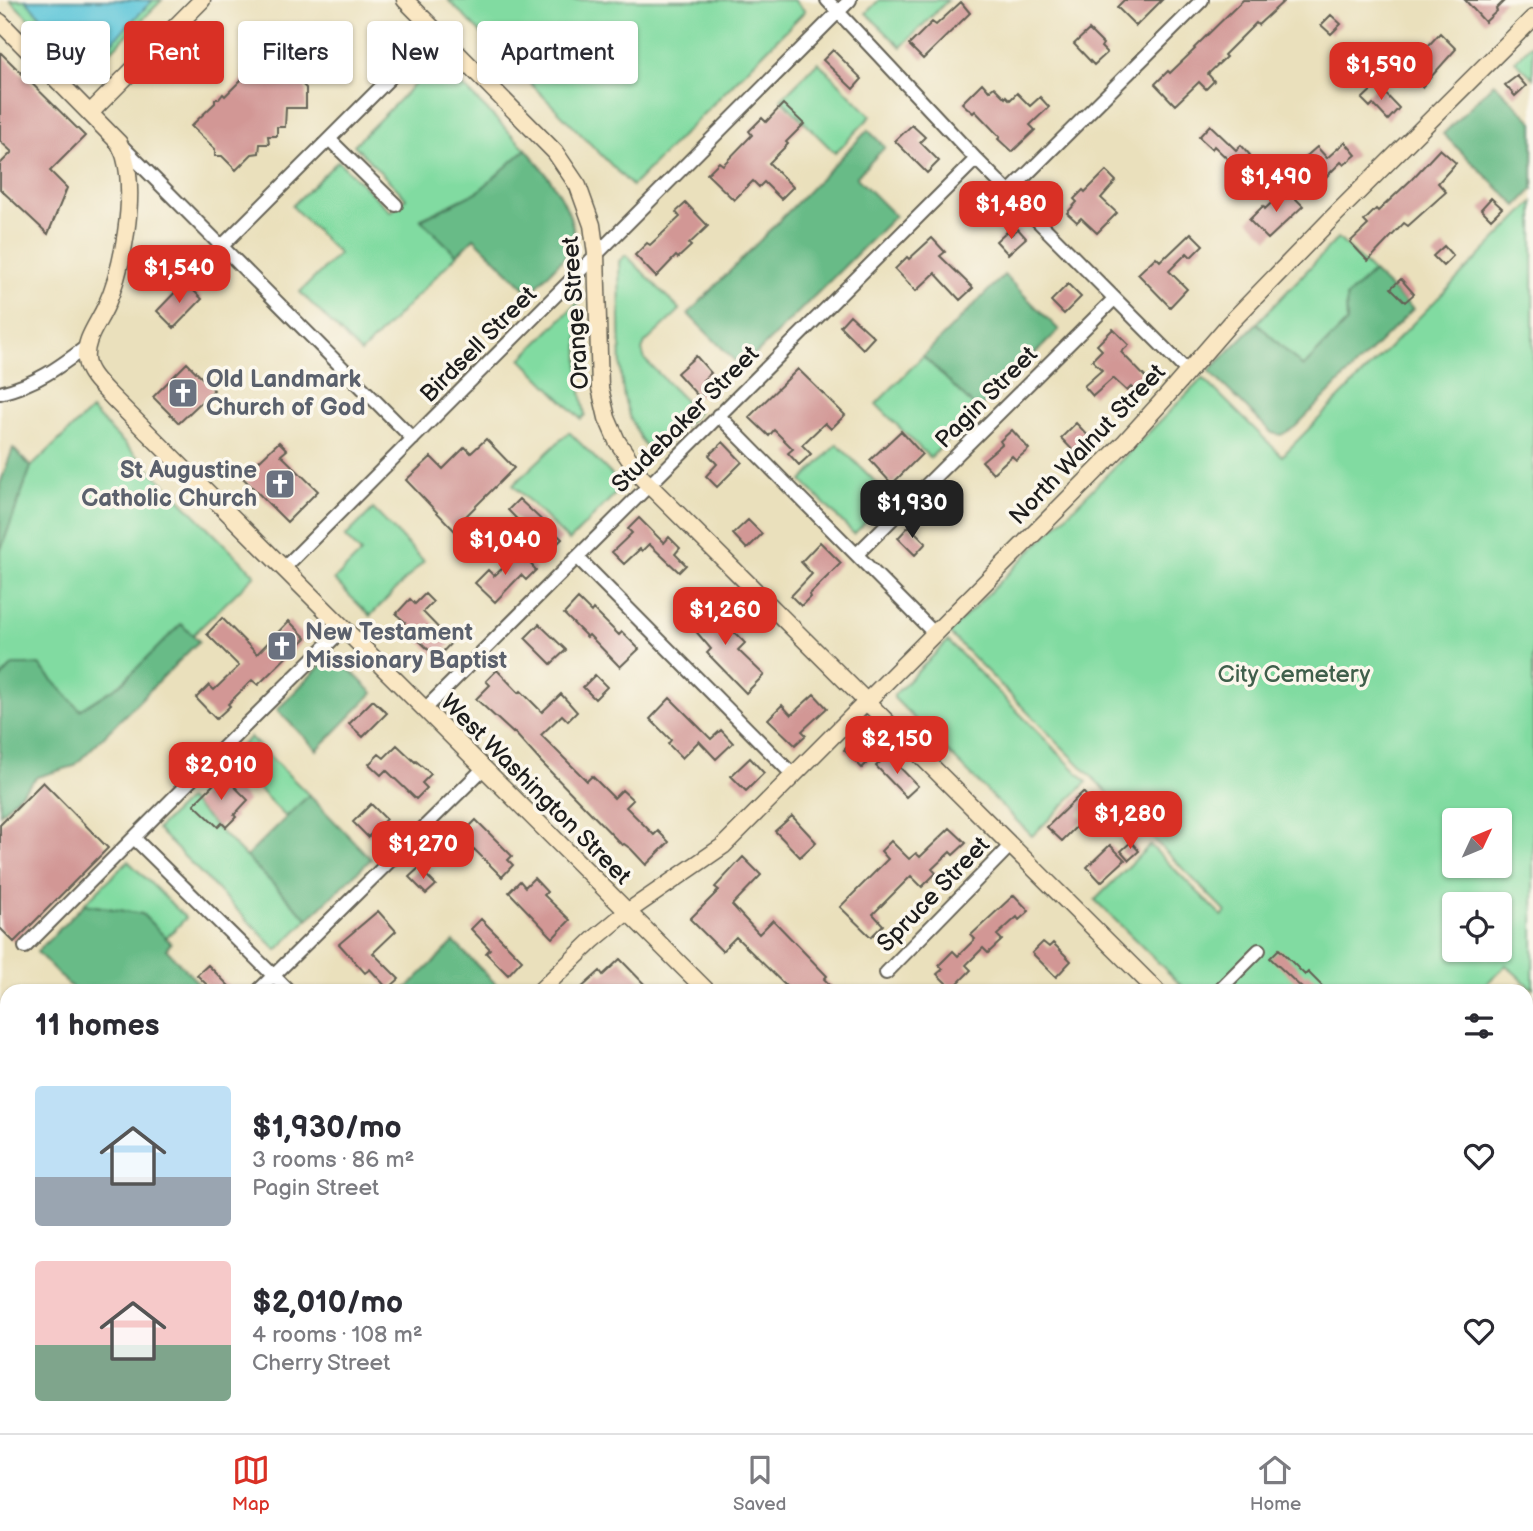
<!DOCTYPE html>
<html lang="en">
<head>
<meta charset="utf-8">
<style>
	:root { --surface:#fff; --page:#f7f7f7; --text:#2b2b33; --muted:#7c7c81; --line:#e1e1e2; --accent:#d93025 }
	body { margin:0; font-family:"Balsamiq Sans",sans-serif; background:var(--page); color:var(--text); height:100vh; display:flex; flex-direction:column; font-size:26px; white-space:nowrap }
	* { box-sizing:border-box; margin:0 }
	p { font-size:23px; color:var(--muted) }
	.icon { flex:none; width:38px; height:38px; fill:none; stroke:currentColor; stroke-width:2; stroke-linecap:round; stroke-linejoin:round }
	.map { position:relative; flex:1; overflow:hidden }
	.details { position:absolute; left:0px; top:984px; width:1533px; height:450px; display:flex; flex-direction:column; background:var(--surface); border-radius:21px 21px 0 0; box-shadow:0 2px 5px #0004 }
	.details>* { flex:none }
	.guide { position:absolute; left:21px; top:21px; width:700px; height:63px; display:flex; gap:14px }
	.needle { width:46px; rotate:46deg }
	.fabs { position:absolute; left:1442px; top:808px; display:grid; gap:14px }
	.fabs a { display:grid; place-items:center; width:70px; height:70px; border-radius:7px; background:var(--surface); box-shadow:0 2px 5px #0004; font-size:35px }
	.price { position:absolute; translate:-50% -60px; padding:0 16px; border-radius:14px; background:var(--accent); color:#fff; font-size:23px; line-height:46px; filter:drop-shadow(0 2px 4px #0008) }
	.price::after { content:''; position:absolute; left:50%; top:42px; width:21px; height:16px; margin-left:-10px; background:inherit; clip-path:polygon(0 0,100% 0,50% 100%) }
	.price.on { background:#222; color:#fff }
	ul { padding:0; list-style:none }
	li { display:flex; align-items:center; gap:21px; height:175px; padding:0 35px }
	li span { display:grid; place-items:center; flex:none; width:196px; height:140px; border-radius:7px; color:#555 }
	li>.icon { margin-inline-start:auto }
	span .icon { width:84px; height:84px; fill:#fffc; stroke-width:1 }
	li b { font-size:30px }
	h2 { display:flex; justify-content:space-between; align-items:center; height:84px; padding:0 35px; font-size:30px }
	.chip { padding:0 24px; border-radius:7px; background:var(--surface); box-shadow:0 2px 5px #0004; font-size:24px; line-height:63px }
	.chip.on { background:var(--accent); color:#fff }
	.tab-bar { display:flex; justify-content:space-around; align-items:center; height:98px; border-top:2px solid var(--line); background:var(--surface); font-size:19px; color:var(--muted) }
	.tab-bar a { display:grid; justify-items:center; gap:4px }
	.tab-bar .on { color:var(--accent) }
	.map>svg:first-child { display:block }
	.green { fill:#81dba1; stroke:#4e7c5e; stroke-width:2; fill-rule:evenodd }
	.forest { fill:#68bb87; stroke:#426c52; stroke-width:2 }
	.water { fill:#5dc6d9; stroke:#3c717a; stroke-width:2 }
	.building { fill:#d29795 }
	.lines { fill:none; stroke-linecap:round; stroke-linejoin:round }
	.street-casing { stroke:#646154; stroke-width:16 }
	.secondary-casing { stroke:#646154; stroke-width:19 }
	.street { stroke:#fff; stroke-width:12 }
	.secondary { stroke:#fae7c3; stroke-width:16 }
	.labels { text-anchor:middle; stroke-width:7; stroke-linejoin:round; paint-order:stroke }
	.street-label { font-size:24px; fill:#1c1c1c; stroke:#fbf7ec }
	.worship-label { font-size:24px; font-weight:bold; fill:#5b616d; stroke:#fbf7ec; text-anchor:start }
	.park-label { font-size:24px; fill:#3f5f4b; stroke:#fbf7ec }
</style>
</head>
<body>
<div class="map">
<svg width="1533" height="1433" viewBox="0 0 1533 1433">
	<rect width="100%" height="100%" fill="#fbf7ec"/>
	<filter id="ink" filterUnits="userSpaceOnUse"><feTurbulence type="fractalNoise" baseFrequency=".0143" numOctaves="2"/><feDisplacementMap in="SourceGraphic" scale="14" xChannelSelector="R" yChannelSelector="G"/><feConvolveMatrix kernelMatrix="1 2 1 2 8 2 1 2 1" color-interpolation-filters="sRGB"/></filter>
	<filter id="wash" filterUnits="userSpaceOnUse"><feTurbulence type="fractalNoise" baseFrequency=".00686" numOctaves="4" result="noise"/><feDisplacementMap in="SourceGraphic" scale="28" xChannelSelector="R" yChannelSelector="G"/><feGaussianBlur stdDeviation="1.57" result="paint"/><feColorMatrix in="noise" values="0 0 0 0 0 0 0 0 0 0 0 0 0 0 0 0 0 1.4 0 .05"/><feComposite in="paint" operator="in"/></filter>
	<g filter="url(#wash)">
		<rect width="100%" height="100%" fill="#eae0bc"/>
		<path class="green" d="M10,0H162L86,76Z
			M448,0H794L805,11L632,186Z
			M879,0H948L901,47L866,13Z
			M1533,43V78L1515,61Z
			M438,61L526,149L479,191L421,219L457,255L361,353L300,292L339,254L292,206L338,161L391,212L406,198L354,145Z
			M818,62L871,116L835,153L781,99Z
			M1533,202V988L1530,987L1506,965L1480,990H1186L1095,900L1150,845L1222,916L1226,912L949,633L1203,378L1282,456ZM1454,821H1500V866H1454ZM1454,905H1500V950H1454Z
			M1338,238L1373,272L1346,298L1347,322L1303,367L1257,323Z
			M626,255L680,310L645,343L642,350L645,360L698,413L653,457L641,440L630,418L624,398L621,376L619,261Z
			M578,302L579,380L585,415L581,419L521,359Z
			M923,356L978,410L930,458L876,404Z
			M91,410L255,575L193,635L181,625L121,684L80,711L39,665H13L0,679V552L31,467Z
			M569,432L623,486L569,541L513,485Z
			M837,444L891,497L854,534L802,481Z
			M373,509L424,561L370,616L334,580L361,553L345,537Z
			M948,641L1087,782L1032,836L894,698V695Z
			M250,737L309,795L286,817L229,759Z
			M188,799L308,919L277,950L157,829Z
			M128,861L186,918L166,938L142,914L84,904Z
			M0,1318L7,1325V1385L0,1391Z"/>
		<path class="forest" d="M1494,83L1533,122V189L1517,206L1443,134Z
			M868,130L885,147L856,177L895,216L742,368L688,314Z
			M526,149C549,176 575,208 575,246L530,293L474,238L457,255L421,220L479,191Z
			M1373,272L1413,309L1295,427L1281,435L1272,433L1209,371L1257,323L1303,367L1347,322L1346,298Z
			M1004,275L1059,330L978,410L923,356Z
			M13,448L31,467L0,552V484Z
			M181,624L199,641L74,766L37,777L0,814V679L13,665H39L80,710L121,684Z
			M333,653L373,693L317,750L277,710Z
			M309,795L371,859L308,919L246,857Z
			M84,904L142,914L171,943L166,949L200,985L195,990H121L117,987L113,990H74L37,952Z
			M454,942L502,990H405Z"/>
		<path class="water" d="M25,0H153L93,61L83,60Z"/>
		<g id="blocks">
			<path class="building" d="M1124,0H1162L1136,26L1117,7Z
				M1243,0H1285L1258,25L1256,23L1224,55L1226,57L1208,74L1214,81L1206,89L1199,82L1175,105L1155,84L1168,71L1170,73L1195,49L1194,48Z
				M1465,0H1505L1496,9L1497,11L1485,22Z
				M961,2L970,13L923,59L909,45L932,22L936,25Z
				M1331,15L1341,24L1331,34L1321,25Z
				M1089,30L1103,44L1101,47L1107,53L1094,65L1074,44Z
				M1440,33L1456,49L1422,87L1406,70Z
				M833,50L862,79L853,89L823,60Z
				M0,52L85,136L50,171L67,188L48,234L0,189V164L12,152L0,141Z
				M269,53L306,88V108H286L285,127H277V136H268L269,144H260L259,153L252,154L236,170L222,156H215V149L191,126L215,103V99H219L223,94L225,96L242,79V65L259,63Z
				M1517,76L1526,86L1515,96L1505,85Z
				M982,83L989,91L994,87L1005,98L1006,96L1010,100L1017,93L1030,106L1040,97L1049,107L1030,125L1035,130L1012,152L998,139L1000,137L975,111L973,113L962,103Z
				M1377,85L1399,108L1388,120L1373,104L1370,107L1362,99Z
				M783,104L804,124L786,142L788,144L769,163L793,187L781,199L764,182L759,187L753,181L734,200L707,174L719,162L723,165L752,135L749,131L762,118L766,122Z
				M912,125L925,137L920,142L939,161L927,173L895,141Z
				M1210,125L1236,150L1241,145L1250,155L1237,168L1214,146L1212,149L1199,137Z
				M1345,142L1356,155L1344,165L1341,162L1323,180L1303,159L1317,147L1327,158Z
				M1440,149L1456,163L1438,183L1446,192L1408,226L1404,223L1368,261L1350,242L1368,225L1364,221L1376,209L1378,211L1412,179Z
				M1106,171L1116,181L1101,198L1117,213L1097,233L1081,218L1077,222L1067,213L1077,202L1074,199L1083,190L1085,192Z
				M976,189L996,210L983,222L963,200Z
				M1286,189L1303,206L1268,239L1249,220L1263,206L1265,209Z
				M1491,198L1502,208L1491,219L1481,209Z
				M686,203L708,226L689,244L691,246L678,258L676,256L656,277L635,255L647,243L650,245L680,217L676,212Z
				M1018,229L1026,238L1008,254L996,241L1007,231L1011,235Z
				M1191,233L1203,245L1191,257L1187,253L1169,271L1187,289L1170,307L1138,274L1156,257L1160,261L1166,255L1167,256Z
				M932,238L945,252L940,256L973,288L960,300L935,273L916,291L895,269L907,257L909,259Z
				M1444,246L1453,256L1443,266L1433,256Z
				M1401,279L1414,294L1405,302L1391,288Z
				M185,282L202,299L174,328L157,311Z
				M1068,284L1081,297L1064,314L1051,301Z
				M850,315L874,337L863,349L840,326Z
				M1113,329L1129,345L1121,352L1150,382L1138,394L1131,387L1127,391L1113,378L1093,396L1084,386L1102,370L1092,360L1102,350L1097,345Z
				M696,356L711,373L703,380L710,387L699,397L677,373Z
				M187,363L214,390L179,423L153,397Z
				M798,369L845,415L831,429L825,423L802,445L811,454L799,465L788,453L793,449L774,430L769,436L749,417Z
				M1076,423L1096,444L1081,459L1061,438Z
				M1012,430L1029,449L1016,460L1012,456L993,473L982,461L1002,444L1000,441Z
				M901,431L922,454L892,484L870,460Z
				M486,439L514,468L463,519L486,541L475,552L406,480L431,457L443,469L465,447L471,453Z
				M279,442L287,450L281,455L318,491L287,522L242,477Z
				M723,442L742,462L717,487L706,476L717,464L709,455Z
				M519,499L562,539L549,552L508,510Z
				M639,518L664,543L669,537L680,548L675,554L686,565L679,572L649,544L642,551L640,549L624,564L612,552L632,533L628,529Z
				M748,520L762,534L747,549L733,534Z
				M909,526L926,543L915,555L898,538Z
				M820,542L841,563L809,595L810,597L801,606L791,596L812,574L801,562Z
				M520,552L536,570L526,580L521,575L495,602L475,583L488,570L494,576Z
				M425,594L433,602L423,612L452,642L437,658L403,625L405,622L396,614L410,599L415,604Z
				M578,599L591,612L593,609L619,635L622,632L639,649L620,667L589,635L587,637L564,614Z
				M698,605L706,614L715,606L728,619L724,622L745,643L738,650L764,675L746,693L707,653L711,649L693,628L695,625L686,616Z
				M222,618L257,654L289,621L306,638L258,685L252,680L228,704L230,706L216,719L196,698L209,685L214,690L239,666L207,634Z
				M539,624L566,650L551,664L525,638Z
				M497,670L519,693L521,691L542,712L561,694L577,712L568,721L562,715L541,735L587,781L592,776L614,798L622,790L633,800L626,807L654,835L658,831L669,842L646,865L631,849L624,844L622,845L541,762L514,732L513,733L476,699L490,685L486,681Z
				M595,675L607,687L595,699L583,687Z
				M814,694L827,708L802,731L806,735L795,745L768,719L782,705L791,715Z
				M670,698L711,739L721,730L733,743L716,759L699,741L682,758L668,744L671,740L650,719Z
				M373,700L387,713L363,737L349,724Z
				M854,740L872,758L862,768L844,750Z
				M397,745L415,762L416,761L431,774L422,783L427,788L416,799L386,770L381,775L369,764L379,754L384,758Z
				M888,755L918,786L906,797L876,766Z
				M750,758L764,773L746,791L731,776Z
				M223,775L248,800L234,815L236,817L226,827L222,823L218,827L194,804Z
				M43,782L108,848L14,942L0,928V825Z
				M1083,792L1091,801L1078,814L1083,820L1062,841L1047,827Z
				M371,804L386,819L368,837L353,822Z
				M792,816L816,842L800,857L775,831Z
				M476,820L512,856L508,860L513,865L502,877L474,849L469,853L451,834L462,824L467,829Z
				M950,828L966,843L953,855L950,852L932,869L936,873L922,887L911,876L873,914L883,925L871,937L840,907L888,859L881,851L891,841L909,859L916,853L920,857Z
				M1131,842L1139,851L1129,860L1121,851Z
				M1110,845L1125,860L1101,882L1087,867Z
				M743,857L761,875L732,905L759,934L773,920L827,976L824,979L835,990H790L736,937L722,951L690,919L719,890L715,887Z
				M419,868L436,885L426,894L409,877Z
				M534,878L547,892L544,895L570,920L553,938L509,892L520,881L525,887Z
				M1014,895L1029,911L1019,920L1017,917L997,935L1002,940L988,953L983,948L966,965L971,970L952,989L937,974L943,969L939,965L953,951L958,956L975,939L971,935Z
				M378,911L396,931L373,953L399,979L388,989L370,969L365,973L339,944Z
				M481,919L522,960L508,975L486,953L490,949L471,929Z
				M1043,942L1049,947L1053,943L1071,961L1056,977L1032,953Z
				M1279,949L1305,975L1308,972L1326,990H1304L1270,958Z
				M620,959L650,990H579L600,971L603,975Z
				M208,965L233,990H212L197,975Z"/>
		</g>
	</g>
	<g filter="url(#ink)">
		<use href="#blocks" fill-opacity="0" stroke="#646154" stroke-width="2"/>
		<g class="lines">
			<g class="street-casing">
				<path id="street" d="M827,0L976,159L1188,372
					M329,139L396,205
					M122,146L413,439
					M1009,192L1202,0
					M222,246L436,32
					M0,393C36,384 58,368 87,346
					M718,415L934,633
					M857,554L1114,299
					M577,557L793,775
					M284,568L850,0
					M425,709L976,159
					M134,838L288,990
					M25,947L245,726L344,628
					M886,973L1010,846
					M259,990L484,768
					M1219,990L1259,950
					M1526,1112L1533,1113
					M0,1147L7,1154
					M0,1248L7,1241
					M130,1426L136,1433
					M477,1426L484,1433
					M799,1426L805,1433
					M658,1433L664,1426"/>
			</g>
			<g class="secondary-casing">
				<path id="secondary" d="M405,0L555,152L578,186L592,225L596,254L600,388L607,418L617,441L642,478L1156,990
					M0,22L119,143C121,148 124,153 125,158C136,198 123,268 106,306C98,324 84,339 86,360C88,375 104,388 114,399L706,990
					M90,113L202,0
					M541,990L593,940L627,912L723,846L1125,442L1165,398L1231,322L1336,214L1533,18
					M1526,1359L1533,1366
					M1141,1426L1147,1433
					M95,1433L102,1426"/>
			</g>
			<use href="#street" class="street"/>
			<use href="#secondary" class="secondary"/>
		</g>
	</g>
	<defs>
		<g id="church-square" transform="scale(1.575)"><rect x="-9" y="-9" width="18" height="18" rx="4" fill="#6b7280" stroke="#fbf7ec"/><path d="M-1.2-6h2.4v3.5h3.3v2.4h-3.3V6h-2.4V-.1h-3.3v-2.4h3.3Z" fill="#fff"/></g>
	</defs>
	<g fill-rule="evenodd">
		<use href="#church-square" x="183" y="393"/>
		<use href="#church-square" x="280" y="484"/>
		<use href="#church-square" x="282" y="646"/>
	</g>
	<g class="labels">
		<g class="street-label">
			<text transform="translate(575 313) rotate(-94)" y="8">Orange Street</text>
			<text transform="translate(478 344) rotate(-45)" y="8">Birdsell Street</text>
			<text transform="translate(986 397) rotate(-45)" y="8">Pagin Street</text>
			<text transform="translate(685 419) rotate(-45)" y="8">Studebaker Street</text>
			<text transform="translate(1087 444) rotate(-46)" y="8">North Walnut Street</text>
			<text transform="translate(536 789) rotate(45)" y="8">West Washington Street</text>
			<text transform="translate(933 894) rotate(-46)" y="8">Spruce Street</text>
		</g>
		<g class="worship-label">
			<text x="206" y="387">Old Landmark<tspan x="206" dy="28">Church of God</tspan></text>
			<text x="257" y="478" text-anchor="end">St Augustine<tspan x="257" dy="28">Catholic Church</tspan></text>
			<text x="305" y="640">New Testament<tspan x="305" dy="28">Missionary Baptist</tspan></text>
		</g>
		<g class="park-label">
			<text x="1294" y="682">City Cemetery</text>
		</g>
	</g>
</svg>
<div class="fabs">
<a><svg class="needle" viewBox="-14 -14 28 28"><path d="M0-13l5 13h-10z" fill="#e53935"/><path d="M0 13l5-13h-10z" fill="#7c7c81"/></svg></a>
<a><svg class="icon" aria-label="locate" viewBox="0 0 24 24"><circle cx="12" cy="12" r="6"/><path d="M12 2v4M12 18v4M2 12h4M18 12h4"/></svg></a>
</div>
<b class="price" style="left:1381px;top:102px">$1,590</b>
<b class="price" style="left:1276px;top:214px">$1,490</b>
<b class="price" style="left:1011px;top:241px">$1,480</b>
<b class="price" style="left:179px;top:305px">$1,540</b>
<b class="price on" style="left:912px;top:540px">$1,930</b>
<b class="price" style="left:505px;top:577px">$1,040</b>
<b class="price" style="left:725px;top:647px">$1,260</b>
<b class="price" style="left:897px;top:776px">$2,150</b>
<b class="price" style="left:221px;top:802px">$2,010</b>
<b class="price" style="left:1130px;top:851px">$1,280</b>
<b class="price" style="left:423px;top:881px">$1,270</b>
<div class="guide">
<a class="chip">Buy</a>
<a class="chip on">Rent</a>
<a class="chip">Filters</a>
<a class="chip">New</a>
<a class="chip">Apartment</a>
</div>
<section class="details">
<h2>11 homes<svg class="icon" aria-label="filters" viewBox="0 0 24 24"><path d="M4 7h16M4 17h16"/><circle cx="9" cy="7" r="2"/><circle cx="15" cy="17" r="2"/></svg></h2>
<ul>
<li><span style="background:linear-gradient(#bfe0f5 65%,#9aa5b1 0)"><svg class="icon" aria-label="home" viewBox="0 0 24 24"><path d="M3 11l9-7 9 7M6 9v11h12V9"/></svg></span><div><b>$1,930/mo</b><p>3 rooms · 86 m²</p><p>Pagin Street</p></div><svg class="icon" aria-label="heart" viewBox="0 0 24 24"><path d="M12 20l-8-8c-3-5 5-10 8-4 3-6 11-1 8 4z"/></svg></li>
<li><span style="background:linear-gradient(#f6c9c9 60%,#7fa58c 0)"><svg class="icon" aria-label="home" viewBox="0 0 24 24"><path d="M3 11l9-7 9 7M6 9v11h12V9"/></svg></span><div><b>$2,010/mo</b><p>4 rooms · 108 m²</p><p>Cherry Street</p></div><svg class="icon" aria-label="heart" viewBox="0 0 24 24"><path d="M12 20l-8-8c-3-5 5-10 8-4 3-6 11-1 8 4z"/></svg></li>
</ul>
</section>
</div>
<nav class="tab-bar">
<a class="on"><svg class="icon" aria-label="map" viewBox="0 0 24 24"><path d="M3 6l6-2 6 2 6-2v14l-6 2-6-2-6 2zM9 4v14M15 6v14"/></svg>Map</a>
<a><svg class="icon" aria-label="saved" viewBox="0 0 24 24"><path d="M7 4h10v16l-5-4-5 4z"/></svg>Saved</a>
<a><svg class="icon" aria-label="home" viewBox="0 0 24 24"><path d="M3 11l9-7 9 7M6 9v11h12V9"/></svg>Home</a>
</nav>
</body>
</html>
